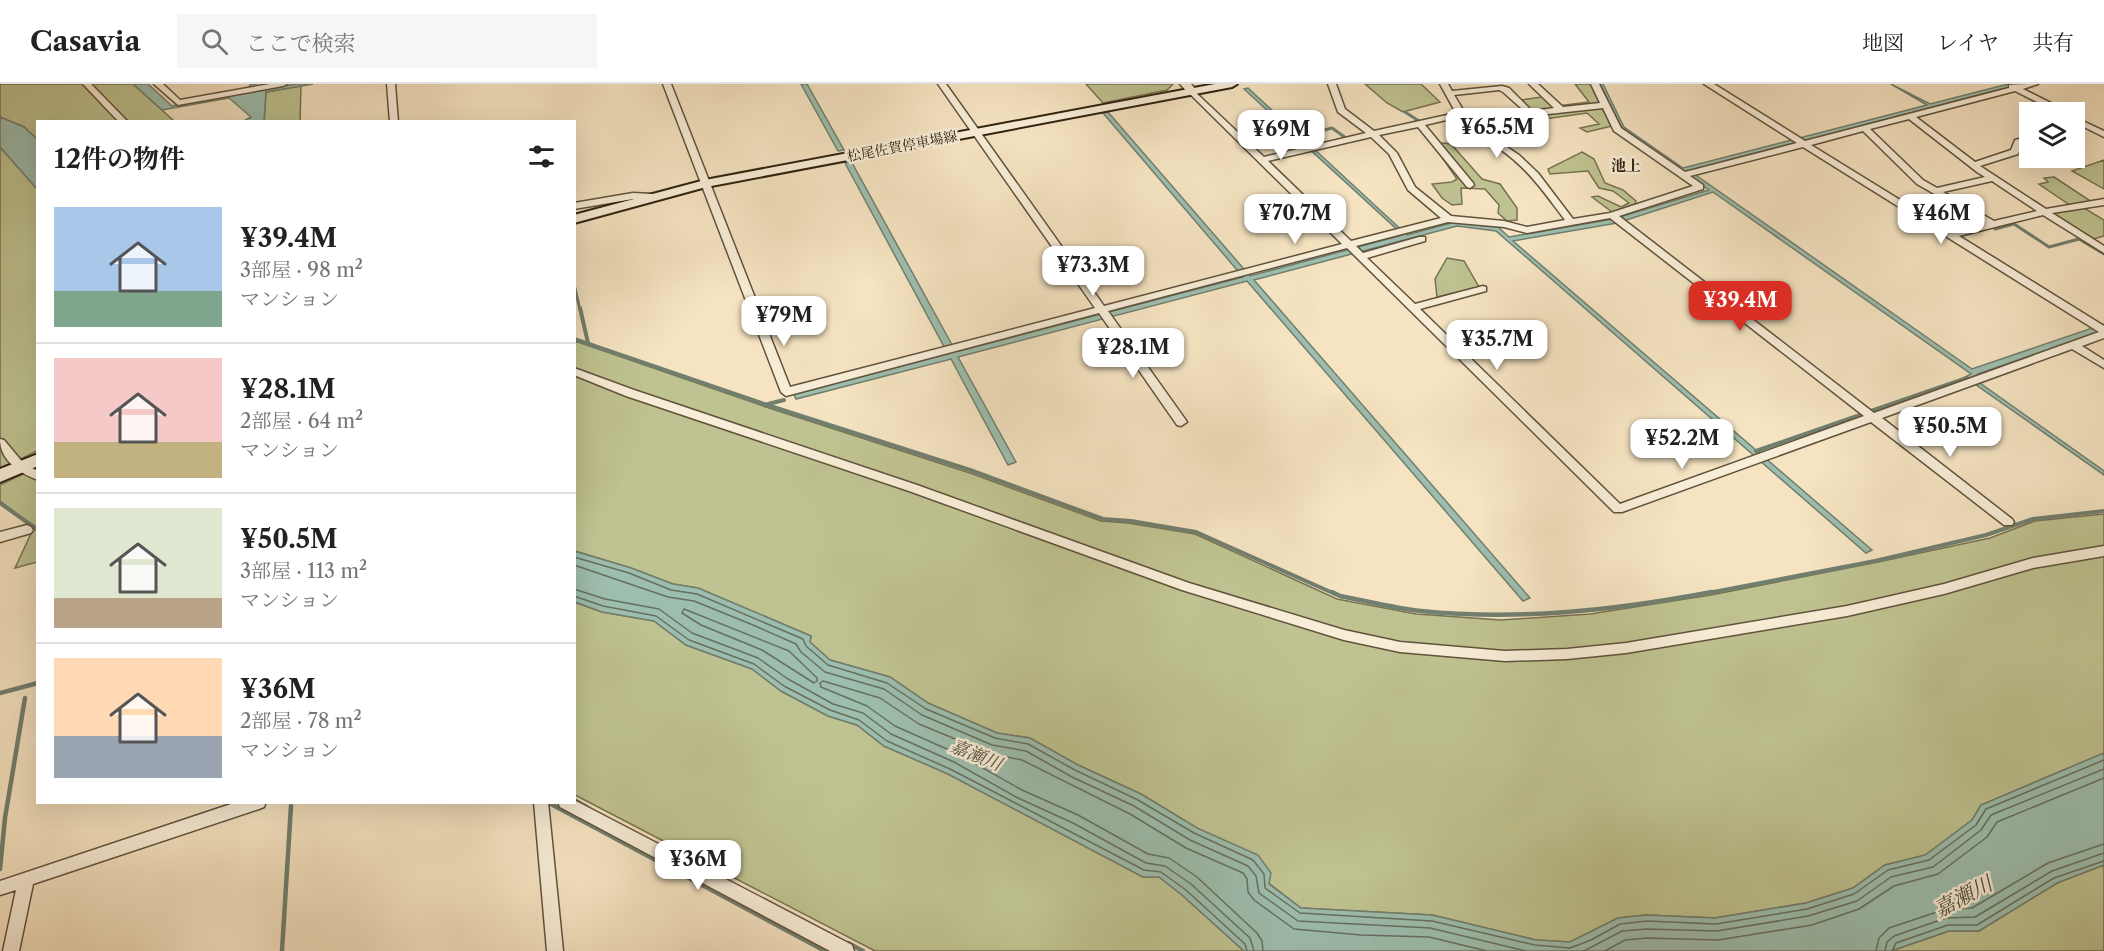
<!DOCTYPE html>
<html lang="ja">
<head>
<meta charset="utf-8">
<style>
	:root { --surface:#fff; --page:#f6f6f6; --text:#222; --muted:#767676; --line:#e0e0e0; --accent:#d93025 }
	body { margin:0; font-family:"Libre Caslon Text","Noto Serif JP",serif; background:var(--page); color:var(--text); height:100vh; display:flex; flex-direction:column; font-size:22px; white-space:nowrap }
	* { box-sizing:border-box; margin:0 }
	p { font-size:20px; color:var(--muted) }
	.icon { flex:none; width:33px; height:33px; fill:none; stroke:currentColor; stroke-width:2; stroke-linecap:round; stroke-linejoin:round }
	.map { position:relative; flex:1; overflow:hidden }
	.side { position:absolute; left:36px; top:36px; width:540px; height:684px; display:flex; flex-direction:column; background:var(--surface); border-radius:0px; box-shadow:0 6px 24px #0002 }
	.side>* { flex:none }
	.tools { position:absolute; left:2019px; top:18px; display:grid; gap:12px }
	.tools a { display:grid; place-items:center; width:66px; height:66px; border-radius:0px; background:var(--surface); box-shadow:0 6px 24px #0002; font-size:30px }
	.price { position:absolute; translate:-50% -51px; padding:0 14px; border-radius:12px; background:#fff; color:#222; font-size:20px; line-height:39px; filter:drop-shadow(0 2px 3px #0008) }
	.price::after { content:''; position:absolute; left:50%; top:36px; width:18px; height:14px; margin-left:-9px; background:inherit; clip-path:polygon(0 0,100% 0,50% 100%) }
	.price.on { background:var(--accent); color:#fff }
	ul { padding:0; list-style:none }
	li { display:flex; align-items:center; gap:18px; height:150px; padding:0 18px }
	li+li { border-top:2px solid var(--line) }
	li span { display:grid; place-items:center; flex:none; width:168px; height:120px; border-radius:0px; color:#555 }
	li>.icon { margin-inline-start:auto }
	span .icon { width:72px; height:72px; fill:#fffc; stroke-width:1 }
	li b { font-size:26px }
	h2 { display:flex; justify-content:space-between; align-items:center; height:72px; padding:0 18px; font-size:26px }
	header { display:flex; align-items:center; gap:36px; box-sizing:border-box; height:84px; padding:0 30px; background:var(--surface); border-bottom:2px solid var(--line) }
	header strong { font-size:28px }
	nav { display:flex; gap:33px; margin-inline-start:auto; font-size:21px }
	.search { width:420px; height:54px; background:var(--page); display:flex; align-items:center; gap:15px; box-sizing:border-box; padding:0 21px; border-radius:0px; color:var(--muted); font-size:22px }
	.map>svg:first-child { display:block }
	.green { fill:#bfc391; stroke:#777250; stroke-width:1.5 }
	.water { fill:#9dbeae; stroke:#717f6f; stroke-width:1.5 }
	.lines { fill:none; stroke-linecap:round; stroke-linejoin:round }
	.shore { stroke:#66705f; stroke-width:1.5 }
	.stream-far2 { stroke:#717f6f; stroke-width:3 }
	.stream-far1 { stroke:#717f6f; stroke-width:4 }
	.stream { stroke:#717f6f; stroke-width:4.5 }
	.minor-casing { stroke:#60523c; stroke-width:3 }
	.tertiary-casing { stroke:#60523c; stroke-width:3 }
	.secondary-casing { stroke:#2f2110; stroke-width:4 }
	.minor { fill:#f8edd7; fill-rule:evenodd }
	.tertiary { fill:#f8edd7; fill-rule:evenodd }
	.secondary { fill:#f8edd7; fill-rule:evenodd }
	.labels { text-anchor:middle; stroke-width:5; stroke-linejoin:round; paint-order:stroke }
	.far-street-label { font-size:14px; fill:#2f2110; stroke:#f8edd7 }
	.far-neighbourhood-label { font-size:15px; font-weight:bold; fill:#2f2110; stroke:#f8edd7 }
	.water-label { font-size:18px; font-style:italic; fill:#50503f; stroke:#f8edd7 }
	.near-water-label { font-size:21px; font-style:italic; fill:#50503f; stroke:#f8edd7 }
</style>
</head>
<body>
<header>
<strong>Casavia</strong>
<div class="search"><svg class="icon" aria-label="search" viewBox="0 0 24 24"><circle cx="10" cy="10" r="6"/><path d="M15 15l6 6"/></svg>ここで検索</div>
<nav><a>地図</a><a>レイヤ</a><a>共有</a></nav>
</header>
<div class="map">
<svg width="2104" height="867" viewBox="0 0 2104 867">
	<rect width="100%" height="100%" fill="#f5e3c1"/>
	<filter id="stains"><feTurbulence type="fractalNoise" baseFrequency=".00333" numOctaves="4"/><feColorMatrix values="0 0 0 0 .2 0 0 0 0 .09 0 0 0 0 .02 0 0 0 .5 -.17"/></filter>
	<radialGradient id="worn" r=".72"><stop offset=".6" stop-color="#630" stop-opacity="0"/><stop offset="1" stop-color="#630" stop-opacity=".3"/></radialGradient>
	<path class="green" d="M0,0H133L174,37L38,38L37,55L24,43L0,33Z
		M1086,0H1173L1167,6L1103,19Z
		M1365,0H1421L1440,18L1403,28L1387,19Z
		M1575,0H1592L1612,42L1587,48L1580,44L1599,40L1587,29L1538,36L1521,16L1542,13L1557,22L1589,18Z
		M301,2L300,37L264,38L266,8Z
		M1443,59L1451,60L1482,95L1500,100L1517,124V136L1507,137L1498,129L1499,121L1485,105L1461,104L1462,120L1452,121L1442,114L1432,100L1452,98L1457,95L1434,62Z
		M0,63L38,105L37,367L0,385Z
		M1582,68L1594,75L1605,99L1623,106L1636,117L1635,121L1612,128L1592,113L1598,112L1621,123L1629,119L1613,107L1599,104L1588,87L1550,90L1548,85Z
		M2104,76V105L2072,87Z
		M2054,93L2092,118L2084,124L2104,136V152L2090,156L2047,129L2074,124L2039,100L2048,98L2044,94Z
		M1447,174L1464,177L1479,203L1437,213L1435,195Z
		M575,257L766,323L970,389L1101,437L1128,439L1195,450L1337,515L1416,530L1501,536L1590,530L1711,511L1878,478L1990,454L2035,437L2104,430V669L1981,721L1972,736L1925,772L1885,781L1853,804L1806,819L1715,834L1646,831L1618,834L1570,858L1536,856L1432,831L1301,824L1197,744L1141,710L1078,681L1030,654L997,649L928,619L890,593L830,576L810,558L811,552L698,504L673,500L631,484L575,467Z
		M37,383V478L15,484L34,443L0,417V401Z
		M574,518L602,528L654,537L686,561L752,585L781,607L828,632L857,641L884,662L948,690L1143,793H1159L1182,811L1244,867H875L575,711Z
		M2104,781V867H1891L1949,847H1979L2057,799Z"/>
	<path class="water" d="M133,0H148L172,22L249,8L250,0H256V7L296,0H313L266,8L264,38L244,37L251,33L229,14L162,26Z
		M801,0H807L844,66L838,67Z
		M1600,0H1603L1624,43L1683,84L1927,21L1891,0L1930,20L2008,0H2020L1690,87L1972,285L2104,240V246L1978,290L1979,292L1973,294L2104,387V391L1965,293L1971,290L1713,108L1617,139L1513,157L1872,466L1866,469L1496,147L1457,142L1254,196L1530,514L1523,517L1247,197L958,273L1016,378L1008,381L951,275L796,315L794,310L948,270L845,79L851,77L956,268L1243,193L1103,29L1108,28L1250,192L1403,151L1244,5L1248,4L1407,151L1455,138L1498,143L1509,153L1613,135L1709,106L1622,44Z
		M0,33L24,43L37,55V105L0,63Z
		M574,467L631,484L673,500L698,504L811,552L810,558L830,576L890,593L928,619L997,649L1030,654L1078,681L1141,710L1197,744L1258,771L1271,789L1269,800L1301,824L1432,831L1536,856L1570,858L1618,834L1646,831L1715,834L1806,819L1853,804L1885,781L1925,771L1972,736L1981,721L2104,669V781L2057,799L1979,847H1949L1891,867H1244L1182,811L1159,793H1143L948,690L884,662L857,641L828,632L781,607L752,585L686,561L654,537L602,528L575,518Z"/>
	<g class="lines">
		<path class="shore" d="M574,473L629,489L671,506L697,510L803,555L806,562L828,581L887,599L926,625L995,654L1028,660L1075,686L1138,716L1194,749L1253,776L1264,790L1265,804L1300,829L1432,837L1535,861L1570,864L1591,856L1620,840L1647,837L1716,840L1807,825L1854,810L1888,786L1929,776L1976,741L1986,725L2104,676
			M574,481L668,513L694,517L753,541L796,560L801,568L825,588L884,605L922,631L992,661L1026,667L1072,693L1134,722L1190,756L1248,782L1256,792L1259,809L1298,837L1430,844L1526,867
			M574,505L605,515L659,525L692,549L758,574L788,595L833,620L863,629L891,650L954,678L1018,714L1073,739L1146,779L1165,782L1191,800L1250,854L1254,867
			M574,512L603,522L656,532L689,556L754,580L784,602L830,626L859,636L887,657L950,685L1144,786L1161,788L1186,806L1245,860L1247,867
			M684,525L789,567L817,594V597L814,599L762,566L701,541L682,529Z
			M1263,867L1262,857L1257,849L1197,793L1169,774L1148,770L1078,731L1022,706L958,670L895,642L867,622L821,603L820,599L823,597L880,614L919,640L989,669L1022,676L1130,730L1186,764L1243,789L1247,795L1248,808L1254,816L1294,845L1361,851L1429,853L1487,867
			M1584,867L1622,847L1647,845L1717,847L1808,832L1857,817L1891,793L1933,783L1981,746L1991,731L2104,685
			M1605,867L1625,856L1647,854L1718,856L1812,841L1859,825L1894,802L1938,790L1987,753L1997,738L2104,694
			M1876,867L1879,854L1889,844L1943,826L1972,824L2048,779L2104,760
			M1885,867L1887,858L1894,852L1946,834L1975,833L2052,787L2104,769
			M1892,867L1896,859L1948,841H1977L2054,794L2104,777"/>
		<path class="stream-far2" d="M1405,28L1419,37L1412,39
			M1306,51L1332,44L1346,54
			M1995,145L2014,140L2049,163L2079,155L2104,170
			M574,200L580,226"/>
		<path class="stream-far1" d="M580,224L588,259
			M574,255L767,321L970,386L1103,435L1131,437L1196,448L1335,510
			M768,320L784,316
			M1871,327L1967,294
			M1756,367L1863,330
			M0,419L38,446
			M1703,510L1875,477L1986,451L2033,435L2104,427"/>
		<path class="stream" d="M1332,508L1340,512C1367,517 1394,524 1421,527C1519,537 1616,526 1712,508
			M0,609L38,599
			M574,716L588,724
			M551,720L825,867
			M0,785L5,734L25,614
			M848,859L863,867
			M282,867L291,722"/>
		<g class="minor-casing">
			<path id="minor" d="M83,0H91L128,38H119Z
				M154,0H163L180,16L270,0H287L283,2L178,21Z
				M387,0H395L398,38H390Z
				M663,0H671L790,303L1095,224L938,0H946L1104,222L1342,160L1190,10V6H1193L1264,73L1366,49L1338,28L1328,0H1336L1345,25L1374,47L1456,29L1440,0H1448L1452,7L1502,2L1509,4L1532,27L1554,24L1529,0H1538L1563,23L1600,19L1591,0H1599L1621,44L1685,88L1797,59L1704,0H1714L1805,57L2009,4V1C2018,0 2028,0 2038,0L2023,5L2065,26L2066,28H2057L2015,7L1916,33L1975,78L2011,66L2015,56L2030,52V57L2022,60L2018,70L1980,82L2046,125L2104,115V121L2052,129L2104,162V169L2043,131L1959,152L2104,242V254L2082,262L2104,276V284L2072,265L1882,334L2012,435L2014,438L2012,441H2004L1871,338L1622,428H1614L1347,164L1108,227L1185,335L1187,338L1181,342L1177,341L1099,229L786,312L781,308ZM1499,6L1503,8L1530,32L1603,24L1614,47L1693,102L1610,129L1573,135L1538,89L1519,71L1477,43L1465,29L1454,11ZM1459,33C1477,53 1495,59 1514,76C1534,93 1549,115 1565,136L1527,143L1504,137L1451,132L1415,103L1397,69L1379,51L1418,43L1467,103L1470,104L1474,101L1473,99L1425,41ZM1909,35L1977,88L1985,93L1937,104L1923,96L1870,45ZM1863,47L1917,100L1985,139L1952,148L1811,61ZM1371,53L1389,70L1408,106L1441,134L1351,157L1268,77ZM1803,63L2099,248L1874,329L1619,132L1703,105V101L1690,92ZM1992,97L2037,127L1994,137L1943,108ZM1610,134L1864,332L1620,420L1420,225L1486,207V203L1483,202L1415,220L1367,174L1425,157V153H1419L1363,169L1356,162L1448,138L1504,143L1527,149Z
				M2074,33L2104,47V53L2074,38Z
				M633,109L653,110L658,113L653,116L633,115L574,125V119Z
				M574,284L634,306L917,401L1189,499L1344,546L1400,558L1505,567L1567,565L1626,559L1847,522L1944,500L2033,474L2104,462V472L2033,484L1944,510L1847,532L1626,569L1567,575L1505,577L1400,568L1344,556L1182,506L909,407L626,312L574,291Z
				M0,355L4,356L24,380L38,387V396C19,389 0,376 0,355Z
				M27,441L31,443L33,446L31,449L0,458V448Z
				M574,716L852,861L854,867H830L560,723L558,718H574Z
				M237,718H266L264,723L259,725L33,800L19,867H3L16,806L0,811V797Z
				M534,718H548L563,867H547Z"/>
		</g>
		<g class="tertiary-casing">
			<path id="tertiary" d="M1180,0H1191L1198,8L1189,10Z"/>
		</g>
		<g class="secondary-casing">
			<path id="secondary" d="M1215,0H1237L1232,3L706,103L574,139V131L705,96Z
				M38,370V382L0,398V385Z"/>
		</g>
		<use href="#minor" class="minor"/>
		<use href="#tertiary" class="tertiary"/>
		<use href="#secondary" class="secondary"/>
	</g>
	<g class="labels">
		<g class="far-street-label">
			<text transform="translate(902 62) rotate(-11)" y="5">松尾佐賀停車場線</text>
		</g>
		<g class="far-neighbourhood-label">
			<text x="1626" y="87">池上</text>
		</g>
		<g class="water-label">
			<text transform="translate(976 671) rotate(22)" y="6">嘉瀬川</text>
		</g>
		<g class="near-water-label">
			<text transform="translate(1963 813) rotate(-28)" y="7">嘉瀬川</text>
		</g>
	</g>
	<rect width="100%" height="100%" filter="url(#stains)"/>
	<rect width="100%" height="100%" fill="url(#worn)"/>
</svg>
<div class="tools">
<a><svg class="icon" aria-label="layers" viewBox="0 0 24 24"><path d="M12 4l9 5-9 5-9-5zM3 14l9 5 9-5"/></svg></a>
</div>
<b class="price" style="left:1497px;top:75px">¥65.5M</b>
<b class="price" style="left:1281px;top:77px">¥69M</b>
<b class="price" style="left:1295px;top:161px">¥70.7M</b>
<b class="price" style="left:1941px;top:161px">¥46M</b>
<b class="price" style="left:1093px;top:213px">¥73.3M</b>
<b class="price on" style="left:1740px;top:248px">¥39.4M</b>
<b class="price" style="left:784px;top:263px">¥79M</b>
<b class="price" style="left:1497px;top:287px">¥35.7M</b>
<b class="price" style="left:1133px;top:295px">¥28.1M</b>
<b class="price" style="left:1950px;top:374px">¥50.5M</b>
<b class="price" style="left:1682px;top:386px">¥52.2M</b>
<b class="price" style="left:698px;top:807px">¥36M</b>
<section class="side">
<h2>12件の物件<svg class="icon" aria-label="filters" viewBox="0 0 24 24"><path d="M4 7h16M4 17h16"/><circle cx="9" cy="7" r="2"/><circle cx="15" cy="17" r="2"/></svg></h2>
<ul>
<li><span style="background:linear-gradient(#a9c7e8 70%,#7fa58c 0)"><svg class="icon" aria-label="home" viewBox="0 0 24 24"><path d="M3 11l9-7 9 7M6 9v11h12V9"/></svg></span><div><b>¥39.4M</b><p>3部屋 · 98 m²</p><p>マンション</p></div></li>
<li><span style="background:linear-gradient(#f6c9c9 70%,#c2b280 0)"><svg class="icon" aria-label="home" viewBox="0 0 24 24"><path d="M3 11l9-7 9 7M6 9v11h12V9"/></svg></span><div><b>¥28.1M</b><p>2部屋 · 64 m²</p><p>マンション</p></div></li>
<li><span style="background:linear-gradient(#dfe7d0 75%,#b9a48a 0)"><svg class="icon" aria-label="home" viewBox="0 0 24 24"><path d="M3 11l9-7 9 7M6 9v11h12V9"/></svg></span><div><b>¥50.5M</b><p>3部屋 · 113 m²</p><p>マンション</p></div></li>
<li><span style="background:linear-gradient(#ffd9b3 65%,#9aa5b1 0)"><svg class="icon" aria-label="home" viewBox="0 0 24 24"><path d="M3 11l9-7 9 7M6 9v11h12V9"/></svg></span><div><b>¥36M</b><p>2部屋 · 78 m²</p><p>マンション</p></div></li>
</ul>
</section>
</div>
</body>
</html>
